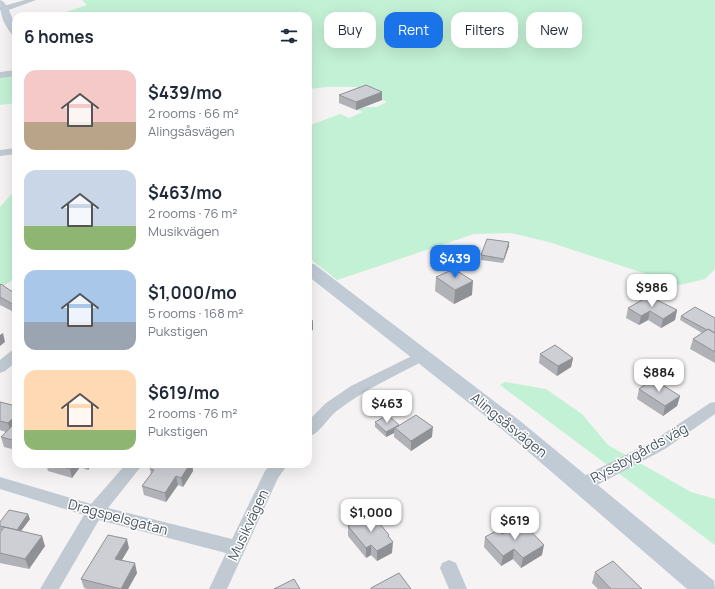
<!DOCTYPE html>
<html lang="en">
<head>
<meta charset="utf-8">
<style>
	:root { --surface:#fff; --page:#f6f6f7; --text:#1f2937; --muted:#747a83; --accent:#1a73e8 }
	body { margin:0; font-family:Manrope,sans-serif; background:var(--page); color:var(--text); height:100vh; display:flex; flex-direction:column; font-size:15px; white-space:nowrap }
	* { box-sizing:border-box; margin:0 }
	p { font-size:13px; color:var(--muted) }
	.icon { flex:none; width:22px; height:22px; fill:none; stroke:currentColor; stroke-width:2; stroke-linecap:round; stroke-linejoin:round }
	.map { position:relative; flex:1; overflow:hidden }
	.panel { position:absolute; left:12px; top:12px; width:300px; height:456px; display:flex; flex-direction:column; background:var(--surface); border-radius:12px; box-shadow:0 4px 16px #0002 }
	.panel>* { flex:none }
	.hud { position:absolute; left:324px; top:12px; width:331px; height:36px; display:flex; gap:8px }
	.price { position:absolute; translate:-50% -34px; padding:0 9px; border-radius:8px; background:#fff; color:#222; font-size:13px; line-height:26px; filter:drop-shadow(0 1px 2px #0008) }
	.price::after { content:''; position:absolute; left:50%; top:24px; width:12px; height:9px; margin-left:-6px; background:inherit; clip-path:polygon(0 0,100% 0,50% 100%) }
	.price.current { background:var(--accent); color:#fff }
	ul { padding:0; list-style:none }
	li { display:flex; align-items:center; gap:12px; height:100px; padding:0 12px }
	li span { display:grid; place-items:center; flex:none; width:112px; height:80px; border-radius:12px; color:#555 }
	li>.icon { margin-inline-start:auto }
	span .icon { width:48px; height:48px; fill:#fffc; stroke-width:1 }
	li b { font-size:17px }
	h2 { display:flex; justify-content:space-between; align-items:center; height:48px; padding:0 12px; font-size:17px }
	.chip { padding:0 14px; border-radius:12px; background:var(--surface); box-shadow:0 4px 16px #0002; font-size:14px; line-height:36px }
	.chip.current { background:var(--accent); color:#fff }
	.map>svg:first-child { display:block }
	.green { fill:#c3f1d5 }
	.lines { fill:none; stroke-linecap:round; stroke-linejoin:round }
	.minor { fill:#c1cad2; fill-rule:evenodd }
	.secondary { fill:#c1cbd6; fill-rule:evenodd }
	.wall { fill:#b0b2b7 }
	.shaded-wall { fill:#909195 }
	.building { fill:#cdcfd5; stroke:#909195 }
	.labels { text-anchor:middle; stroke-width:3; stroke-linejoin:round; paint-order:stroke }
	.near-street-label { font-size:14px; fill:#4a5661; stroke:#fff }
</style>
</head>
<body>
<div class="map">
<svg width="715" height="589" viewBox="0 0 715 589">
	<rect width="100%" height="100%" fill="#f5f3f3"/>
	<path class="green" d="M82,0H715V269L705,279L680,285L549,242L511,233L474,234L337,280L308,257V126L340,114L349,118L363,112L352,108L377,107L387,102L356,87H327L308,89V16H26L60,14L87,5Z
		M16,75V103L0,105V76Z
		M16,189V278L0,288V207Z
		M505,382L546,389L582,414L608,445L691,492L715,499V545L500,385Z"/>
	<g class="lines">
		<path class="minor" d="M25,0H36L6,11L0,10V7Z
			M16,70V76L0,78V72Z
			M16,148V154L0,156V150Z
			M16,349V362L5,371L0,373V360L11,351Z
			M422,351L427,353L429,356L427,359C397,375 365,389 338,410C327,418 321,433 308,437V421L326,403L351,386Z
			M715,402V414L665,449L588,490L582,491L576,490L574,485L576,480L653,441L710,403Z
			M126,464H143L108,508L232,539L265,471L271,464H288L278,478L227,589H209L226,553L99,520L59,589H40L84,515L0,489V477L91,504Z
			M449,560L456,563L467,589H449L440,568L442,563Z"/>
		<path class="secondary" d="M0,0C9,2 16,28 16,36L12,35C3,22 0,16 0,0Z
			M308,263L314,264L519,420L714,581L715,589H687L503,430L308,276Z"/>
	</g>
	<path class="wall" d="M382,92V100L356,110L339,103V95Z
		M509,242V246L503,263L481,260V255Z
		M436,277L472,295L454,304L435,291Z
		M0,285L14,293L16,292V313L0,305Z
		M628,308L677,310L675,320L661,328L648,320L639,325L626,318Z
		M681,316L715,318V363L690,349L693,339L702,333L680,320Z
		M540,354L573,358L571,367L557,376L539,363Z
		M639,389L680,396L677,406L663,416L637,399Z
		M0,402L16,406V450L4,447L1,437L6,432L0,430Z
		M375,422L399,425L432,437L411,451L394,437V433L386,437L375,427Z
		M46,464H92L88,470L80,467L72,478L48,471Z
		M154,464H192L193,471L183,487L178,485L166,502L144,495L142,486L151,474L150,469Z
		M30,519L21,531L45,546L29,569L0,563V533L1,531H0V522Z
		M348,526L389,535V538L392,553L377,561L371,555L366,558L348,536Z
		M502,534L542,555L521,568L513,559L501,566L484,547L485,537Z
		M129,548L122,560L137,573L128,589H87L84,588L81,579Z
		M595,572L642,589H598L592,583Z"/>
	<path class="shaded-wall" d="M382,92V100L356,110V102Z
		M509,242V246L503,263L504,259Z
		M473,281L472,295L454,304L455,290Z
		M677,310L675,320L661,328L663,319Z
		M650,311L648,320L639,325L641,316Z
		M313,321V330L308,333V324Z
		M3,333L5,342L0,346V335Z
		M573,358L571,367L557,376L558,366Z
		M680,396L677,406L663,416L665,406Z
		M16,415V428L11,433L8,423Z
		M433,427L432,437L411,451V441Z
		M395,428L394,433L386,437V432Z
		M73,464H80V467L72,478L70,469Z
		M87,464H92L88,470Z
		M187,464H192L193,471L183,487L181,478Z
		M176,476L178,485L166,502L165,493Z
		M28,514L30,519L18,535L16,530Z
		M389,535V544L393,542L392,553L377,561V551L388,536Z
		M42,536L45,546L29,569L25,559Z
		M127,539L129,548L117,568L115,559Z
		M371,545V555L366,558V548Z
		M544,545L542,555L521,568L523,558Z
		M514,549L513,559L501,566L503,556Z
		M135,563L137,573L128,589H121Z"/>
	<path class="building" d="M366,85L382,92L356,102L339,95Z
		M487,239L509,242L504,259L481,255Z
		M454,269L473,281L455,290L436,277Z
		M1,284L14,293L16,292V306L0,297V285Z
		M649,296L677,310L663,319L650,311L641,316L628,308Z
		M695,307L715,318V333L708,329L707,330L681,316Z
		M308,318L313,321L308,324Z
		M708,329L715,333V352L693,339Z
		M555,345L573,358L558,366L540,354Z
		M653,379L680,396L665,406L639,389Z
		M0,402L16,406V415L8,423L0,421Z
		M388,415L399,425L386,432L375,422Z
		M416,415L433,427L411,441L395,428Z
		M13,425H16V441L1,437Z
		M53,464H73L70,469Z
		M154,464H190L181,478L176,476L165,493L142,486L154,470L150,469Z
		M9,510L28,514L17,530L0,526V522Z
		M371,513L389,535L388,536L393,542L377,551L371,545L366,548L348,526Z
		M523,523L544,545L523,558L514,549L503,556L485,537L498,530L502,534Z
		M4,527L42,536L25,559L0,553V533Z
		M108,535L127,539L115,559L135,563L121,589L81,579Z
		M613,561L642,589H611L595,572Z
		M399,573L411,589H371V588Z
		M294,579L300,589H274Z"/>
	<g class="labels">
		<g class="near-street-label">
			<text transform="translate(509 425) rotate(39)" y="5">Alingsåsvägen</text>
			<text transform="translate(639 453) rotate(-29)" y="5">Ryssbygårds väg</text>
			<text transform="translate(118 517) rotate(15)" y="5">Dragspelsgatan</text>
			<text transform="translate(248 525) rotate(-65)" y="5">Musikvägen</text>
		</g>
	</g>
</svg>
<b class="price current" style="left:455px;top:279px">$439</b>
<b class="price" style="left:652px;top:308px">$986</b>
<b class="price" style="left:659px;top:393px">$884</b>
<b class="price" style="left:387px;top:424px">$463</b>
<b class="price" style="left:371px;top:533px">$1,000</b>
<b class="price" style="left:515px;top:541px">$619</b>
<div class="hud">
<a class="chip">Buy</a>
<a class="chip current">Rent</a>
<a class="chip">Filters</a>
<a class="chip">New</a>
</div>
<section class="panel">
<h2>6 homes<svg class="icon" aria-label="filters" viewBox="0 0 24 24"><path d="M4 7h16M4 17h16"/><circle cx="9" cy="7" r="2"/><circle cx="15" cy="17" r="2"/></svg></h2>
<ul>
<li><span style="background:linear-gradient(#f6c9c9 65%,#b9a48a 0)"><svg class="icon" aria-label="home" viewBox="0 0 24 24"><path d="M3 11l9-7 9 7M6 9v11h12V9"/></svg></span><div><b>$439/mo</b><p>2 rooms · 66 m²</p><p>Alingsåsvägen</p></div></li>
<li><span style="background:linear-gradient(#c9d6e8 70%,#8fb573 0)"><svg class="icon" aria-label="home" viewBox="0 0 24 24"><path d="M3 11l9-7 9 7M6 9v11h12V9"/></svg></span><div><b>$463/mo</b><p>2 rooms · 76 m²</p><p>Musikvägen</p></div></li>
<li><span style="background:linear-gradient(#a9c7e8 65%,#9aa5b1 0)"><svg class="icon" aria-label="home" viewBox="0 0 24 24"><path d="M3 11l9-7 9 7M6 9v11h12V9"/></svg></span><div><b>$1,000/mo</b><p>5 rooms · 168 m²</p><p>Pukstigen</p></div></li>
<li><span style="background:linear-gradient(#ffd9b3 75%,#8fb573 0)"><svg class="icon" aria-label="home" viewBox="0 0 24 24"><path d="M3 11l9-7 9 7M6 9v11h12V9"/></svg></span><div><b>$619/mo</b><p>2 rooms · 76 m²</p><p>Pukstigen</p></div></li>
</ul>
</section>
</div>
</body>
</html>
